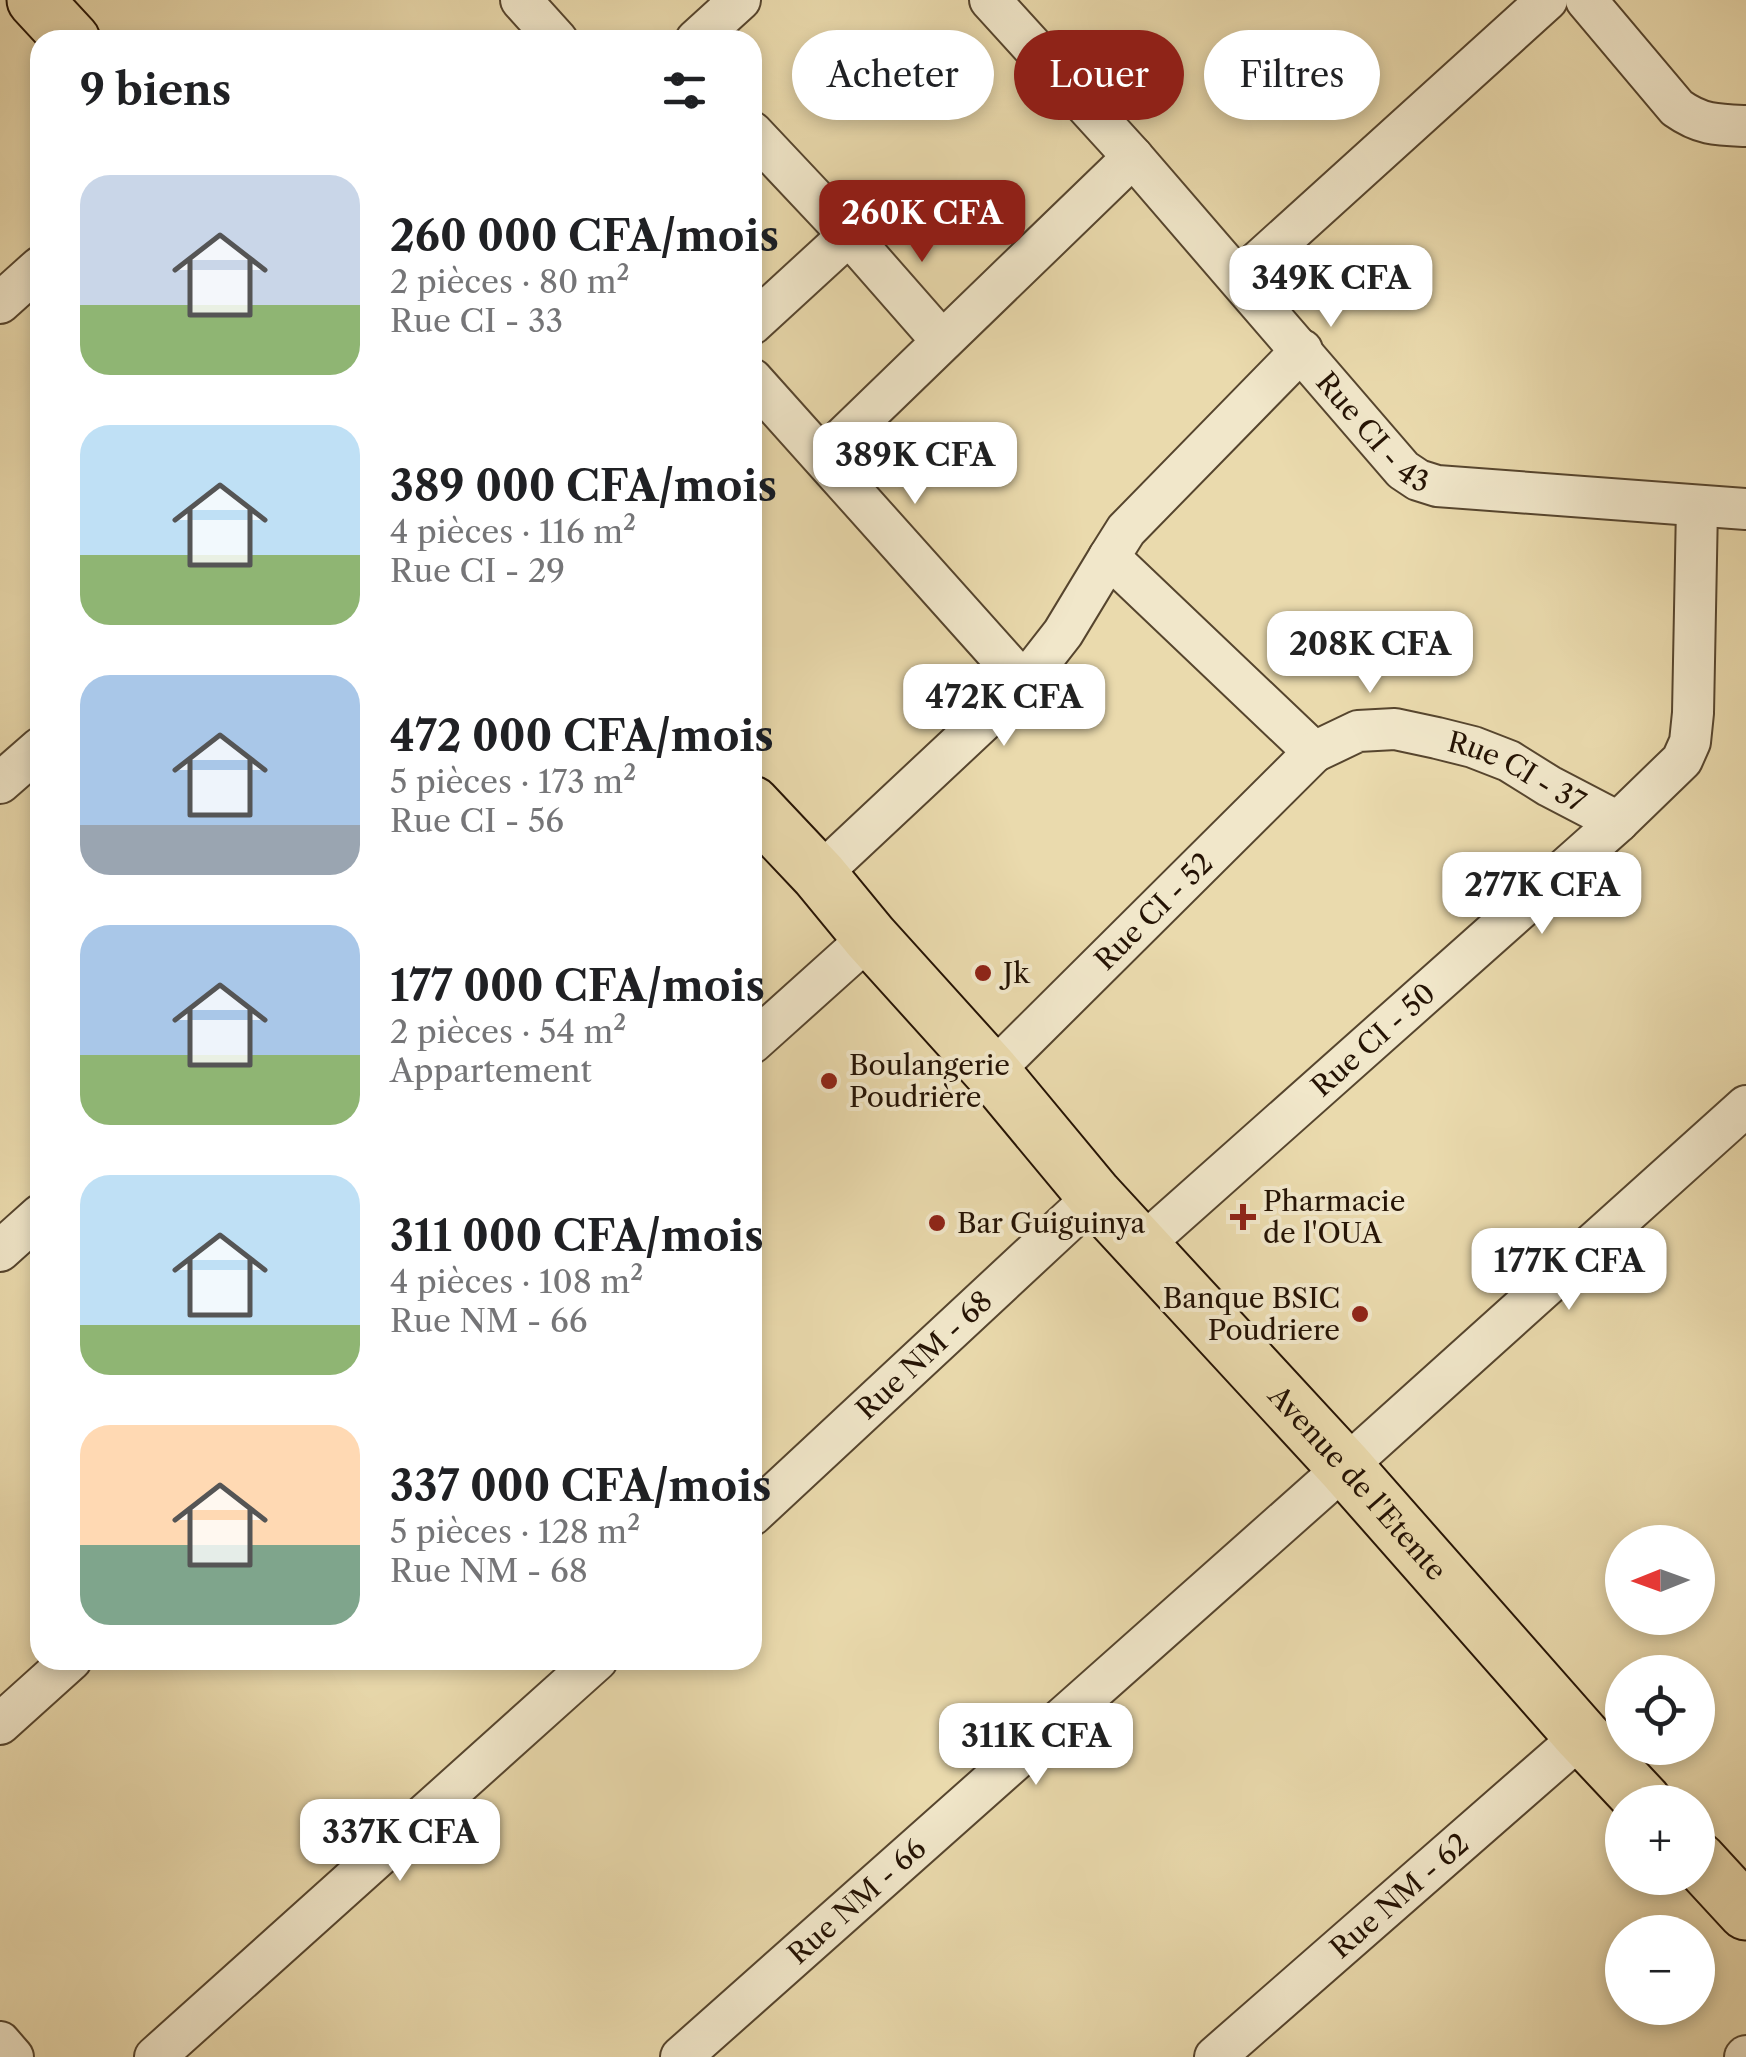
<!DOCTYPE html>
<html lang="fr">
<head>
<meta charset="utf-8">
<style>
	:root { --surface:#fff; --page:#f2f2f2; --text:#202124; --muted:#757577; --accent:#8f2418 }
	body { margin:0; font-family:"Libre Caslon Text",serif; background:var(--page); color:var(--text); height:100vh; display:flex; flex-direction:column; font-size:38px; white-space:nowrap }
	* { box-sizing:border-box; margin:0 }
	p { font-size:32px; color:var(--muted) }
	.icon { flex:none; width:55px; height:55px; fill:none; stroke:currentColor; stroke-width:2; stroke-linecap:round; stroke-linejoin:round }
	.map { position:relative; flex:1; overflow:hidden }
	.details { position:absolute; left:30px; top:30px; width:732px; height:1640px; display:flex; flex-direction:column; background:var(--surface); border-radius:30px; box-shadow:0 5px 15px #0003 }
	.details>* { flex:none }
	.top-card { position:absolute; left:792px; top:30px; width:802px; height:90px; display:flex; gap:20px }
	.needle { width:65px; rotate:269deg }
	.controls { position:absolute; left:1605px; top:1525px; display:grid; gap:20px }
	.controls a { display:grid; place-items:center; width:110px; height:110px; border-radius:50%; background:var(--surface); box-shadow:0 5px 15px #0003; font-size:50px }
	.price { position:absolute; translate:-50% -85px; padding:0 22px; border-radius:20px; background:#fff; color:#222; font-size:32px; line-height:65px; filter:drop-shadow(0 2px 5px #0008) }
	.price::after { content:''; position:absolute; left:50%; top:60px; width:30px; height:22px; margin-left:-15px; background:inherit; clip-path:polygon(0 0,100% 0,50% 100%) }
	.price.active { background:var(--accent); color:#fff }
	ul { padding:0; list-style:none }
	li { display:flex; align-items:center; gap:30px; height:250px; padding:0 50px }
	li span { display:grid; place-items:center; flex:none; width:280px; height:200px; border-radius:30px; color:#555 }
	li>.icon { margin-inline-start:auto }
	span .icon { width:120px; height:120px; fill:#fffc; stroke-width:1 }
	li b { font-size:42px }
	h2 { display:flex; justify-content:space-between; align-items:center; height:120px; padding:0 50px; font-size:42px }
	.tag { padding:0 35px; border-radius:45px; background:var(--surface); box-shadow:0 5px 15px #0003; font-size:35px; line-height:90px }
	.tag.active { background:var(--accent); color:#fff }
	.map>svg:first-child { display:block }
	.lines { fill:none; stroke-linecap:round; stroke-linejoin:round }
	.street-casing { stroke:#56452e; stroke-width:44 }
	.primary-casing { stroke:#251304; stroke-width:59 }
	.street { stroke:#f1e7ca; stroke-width:40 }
	.primary { stroke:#eadaad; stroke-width:55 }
	.poi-dot { fill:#8f2418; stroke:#f1e7ca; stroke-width:4 }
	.labels { text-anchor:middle; stroke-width:8; stroke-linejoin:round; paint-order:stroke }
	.street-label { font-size:28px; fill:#251304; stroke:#f1e7ca }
	.poi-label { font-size:28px; fill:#251304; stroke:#f1e7ca; text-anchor:start }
</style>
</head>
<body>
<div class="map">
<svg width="1746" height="2057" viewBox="0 0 1746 2057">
	<rect width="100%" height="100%" fill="#eadaad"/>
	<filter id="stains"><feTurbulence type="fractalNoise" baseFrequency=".002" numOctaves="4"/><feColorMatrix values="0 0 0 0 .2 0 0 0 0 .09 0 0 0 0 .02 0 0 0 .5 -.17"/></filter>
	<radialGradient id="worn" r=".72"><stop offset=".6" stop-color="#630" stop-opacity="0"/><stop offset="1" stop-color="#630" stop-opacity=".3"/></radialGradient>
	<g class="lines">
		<g class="street-casing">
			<g id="street">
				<path d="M521,0L557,40"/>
				<path id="s1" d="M990,0L1133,157L1403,470L1418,480L1437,486L1746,509"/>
				<path d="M1586,0L1677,108C1701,125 1717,125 1746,126"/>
				<path d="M696,40L740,0"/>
				<path d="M752,132L849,235L942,341"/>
				<path d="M1239,279L1547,0"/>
				<path d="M0,303L40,267"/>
				<path d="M752,324L849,235"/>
				<path id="s2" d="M1302,350L1126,530L1109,557L1314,752L1358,731L1395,729L1437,738L1473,747L1509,761L1549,786L1618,822"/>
				<path d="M752,379L1024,683"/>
				<path d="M823,457L1133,157"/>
				<path d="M0,783L40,748"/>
				<path d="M819,875L1024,683L1063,633L1109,557"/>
				<path d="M752,1043L870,937"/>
				<path id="s3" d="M992,1072L1314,752"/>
				<path id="s4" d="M1140,1247L1618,822L1682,760L1690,742L1693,713L1697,507"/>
				<path d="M0,1251L40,1215"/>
				<path id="s5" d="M752,1515L1095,1196"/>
				<path d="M0,1724L71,1660"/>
				<path d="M0,2042L13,2057"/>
				<path d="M155,2057L597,1660"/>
				<path id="s6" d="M681,2057L1345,1467L1746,1106"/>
				<path id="s7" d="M1215,2057L1582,1736"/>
				<path d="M1745,2057L1746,2056"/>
			</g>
		</g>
		<g class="primary-casing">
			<g id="primary">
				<path d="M35,0L72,40"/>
				<path id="s8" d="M752,804L819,875L870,937L992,1072L1095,1196L1345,1467L1582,1736L1644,1802"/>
				<path d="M1698,1860L1746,1912"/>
			</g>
		</g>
		<use href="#street" class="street"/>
		<use href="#primary" class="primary"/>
	</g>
	<g class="poi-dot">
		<circle cx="983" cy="973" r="10"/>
		<circle cx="829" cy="1081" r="10"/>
		<path d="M1238 1202h10v10h10v10h-10v10h-10v-10h-10v-10h10z"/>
		<circle cx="937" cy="1223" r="10"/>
		<circle cx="1360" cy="1314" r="10"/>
	</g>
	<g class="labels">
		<g class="street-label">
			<text dy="10" stroke="none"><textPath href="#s1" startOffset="578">Rue CI - 43</textPath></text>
			<text dy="10" stroke="none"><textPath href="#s2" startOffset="782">Rue CI - 37</textPath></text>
			<text dy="10" stroke="none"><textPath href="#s3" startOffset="228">Rue CI - 52</textPath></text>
			<text dy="10" stroke="none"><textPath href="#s4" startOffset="312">Rue CI - 50</textPath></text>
			<text dy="10" stroke="none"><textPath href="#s5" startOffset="235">Rue NM - 68</textPath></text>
			<text dy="10" stroke="none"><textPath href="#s8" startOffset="910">Avenue de l'Etente</textPath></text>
			<text dy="10" stroke="none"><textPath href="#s7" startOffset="245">Rue NM - 62</textPath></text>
			<text dy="10" stroke="none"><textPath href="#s6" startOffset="235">Rue NM - 66</textPath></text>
		</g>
		<g class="poi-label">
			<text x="1003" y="983">Jk</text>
			<text x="849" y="1075">Boulangerie<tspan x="849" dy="32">Poudrière</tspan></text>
			<text x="1263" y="1211">Pharmacie<tspan x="1263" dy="32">de l'OUA</tspan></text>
			<text x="957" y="1233">Bar Guiguinya</text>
			<text x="1340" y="1308" text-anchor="end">Banque BSIC<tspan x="1340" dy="32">Poudriere</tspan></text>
		</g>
	</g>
	<rect width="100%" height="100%" filter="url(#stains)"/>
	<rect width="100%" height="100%" fill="url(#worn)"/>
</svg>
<div class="controls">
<a><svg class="needle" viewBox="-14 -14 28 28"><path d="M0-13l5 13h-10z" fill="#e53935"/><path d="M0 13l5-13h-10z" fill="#757577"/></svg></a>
<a><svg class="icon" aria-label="locate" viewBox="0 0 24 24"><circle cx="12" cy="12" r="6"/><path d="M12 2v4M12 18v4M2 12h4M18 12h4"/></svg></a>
<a>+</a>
<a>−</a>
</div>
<b class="price active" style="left:922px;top:265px">260K CFA</b>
<b class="price" style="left:1331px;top:330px">349K CFA</b>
<b class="price" style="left:915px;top:507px">389K CFA</b>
<b class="price" style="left:1370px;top:696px">208K CFA</b>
<b class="price" style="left:1004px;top:749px">472K CFA</b>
<b class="price" style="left:1542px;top:937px">277K CFA</b>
<b class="price" style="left:1569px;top:1313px">177K CFA</b>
<b class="price" style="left:1036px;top:1788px">311K CFA</b>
<b class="price" style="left:400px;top:1884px">337K CFA</b>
<div class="top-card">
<a class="tag">Acheter</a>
<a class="tag active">Louer</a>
<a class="tag">Filtres</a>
</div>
<section class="details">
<h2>9 biens<svg class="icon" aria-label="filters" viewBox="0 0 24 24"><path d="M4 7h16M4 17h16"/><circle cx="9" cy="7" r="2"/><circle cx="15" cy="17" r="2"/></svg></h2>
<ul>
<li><span style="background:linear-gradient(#c9d6e8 65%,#8fb573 0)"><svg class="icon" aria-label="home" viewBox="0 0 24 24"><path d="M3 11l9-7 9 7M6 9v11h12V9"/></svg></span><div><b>260 000 CFA/mois</b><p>2 pièces · 80 m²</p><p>Rue CI - 33</p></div></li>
<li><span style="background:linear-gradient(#bfe0f5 65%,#8fb573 0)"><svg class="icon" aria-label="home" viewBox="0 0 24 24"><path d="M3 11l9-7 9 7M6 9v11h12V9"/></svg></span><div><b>389 000 CFA/mois</b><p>4 pièces · 116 m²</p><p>Rue CI - 29</p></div></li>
<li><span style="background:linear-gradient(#a9c7e8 75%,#9aa5b1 0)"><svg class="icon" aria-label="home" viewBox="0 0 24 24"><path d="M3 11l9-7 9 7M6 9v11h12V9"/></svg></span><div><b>472 000 CFA/mois</b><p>5 pièces · 173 m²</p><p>Rue CI - 56</p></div></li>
<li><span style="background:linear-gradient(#a9c7e8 65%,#8fb573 0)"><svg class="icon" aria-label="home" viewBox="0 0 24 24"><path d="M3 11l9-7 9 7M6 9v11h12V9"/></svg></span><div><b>177 000 CFA/mois</b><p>2 pièces · 54 m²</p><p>Appartement</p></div></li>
<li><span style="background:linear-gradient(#bfe0f5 75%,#8fb573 0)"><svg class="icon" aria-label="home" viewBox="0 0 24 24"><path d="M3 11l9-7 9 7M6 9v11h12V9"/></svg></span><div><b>311 000 CFA/mois</b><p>4 pièces · 108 m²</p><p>Rue NM - 66</p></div></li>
<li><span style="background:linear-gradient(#ffd9b3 60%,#7fa58c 0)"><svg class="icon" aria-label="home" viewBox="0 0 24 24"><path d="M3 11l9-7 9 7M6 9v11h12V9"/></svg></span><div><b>337 000 CFA/mois</b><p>5 pièces · 128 m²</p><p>Rue NM - 68</p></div></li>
</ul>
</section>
</div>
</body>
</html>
